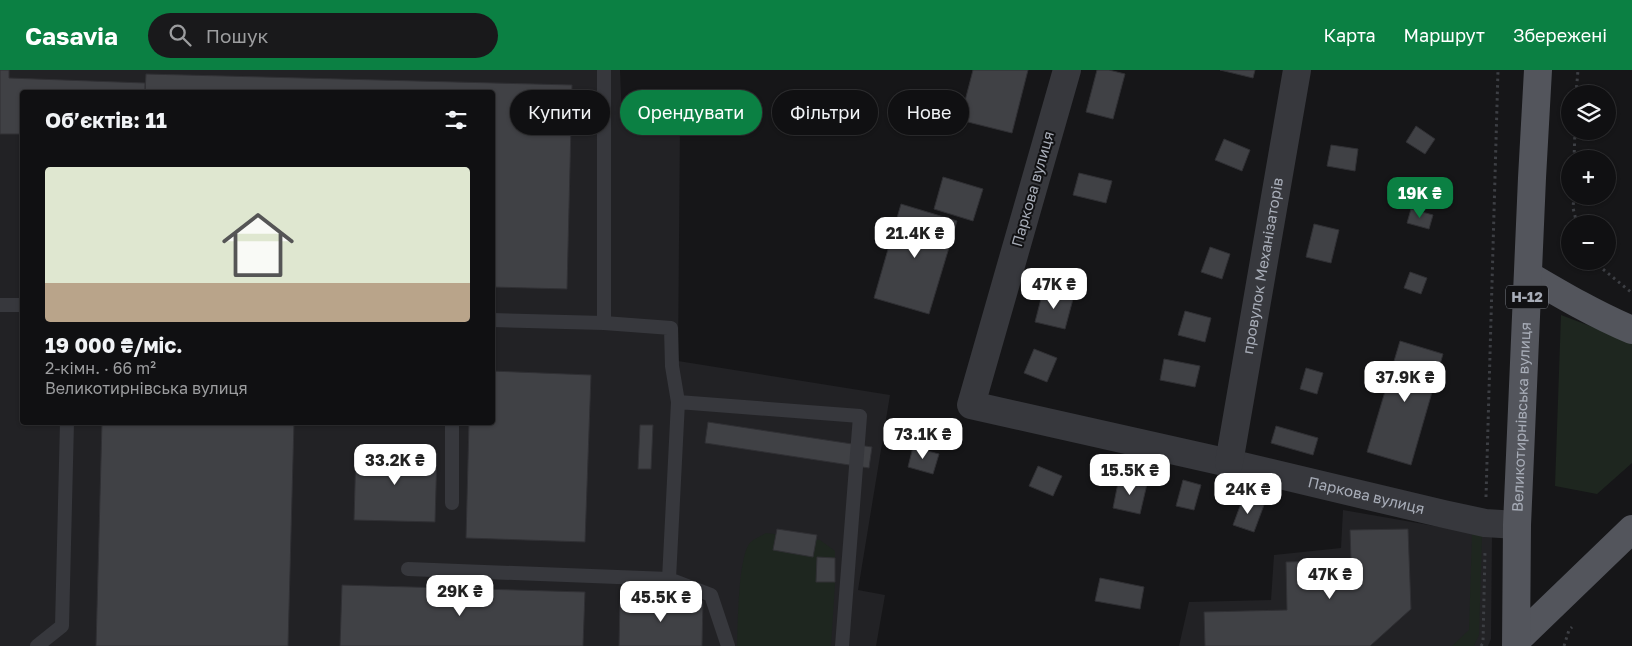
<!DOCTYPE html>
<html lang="uk">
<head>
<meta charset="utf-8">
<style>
	:root { --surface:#101012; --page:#19191b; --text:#f1f3f6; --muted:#9c9d9f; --line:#303032; --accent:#0b8043 }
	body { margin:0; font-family:"Golos Text",sans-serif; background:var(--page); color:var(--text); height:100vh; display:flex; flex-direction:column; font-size:19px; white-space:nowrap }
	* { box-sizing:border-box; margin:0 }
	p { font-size:16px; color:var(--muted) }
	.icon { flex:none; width:28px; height:28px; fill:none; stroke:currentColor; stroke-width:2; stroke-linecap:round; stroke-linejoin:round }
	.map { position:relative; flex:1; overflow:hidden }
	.sheet { position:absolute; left:20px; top:20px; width:475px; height:335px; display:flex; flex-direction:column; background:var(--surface); border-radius:5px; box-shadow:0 1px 4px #0004,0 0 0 1px var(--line) }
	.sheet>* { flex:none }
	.hud { position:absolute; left:510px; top:20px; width:475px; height:45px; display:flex; gap:10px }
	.controls { position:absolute; left:1561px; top:15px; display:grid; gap:10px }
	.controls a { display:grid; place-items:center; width:55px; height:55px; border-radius:50%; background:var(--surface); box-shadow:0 1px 4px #0004,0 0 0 1px var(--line); font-size:25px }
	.price { position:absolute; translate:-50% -42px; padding:0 11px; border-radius:10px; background:#fff; color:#222; font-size:16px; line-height:32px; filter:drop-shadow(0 1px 2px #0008) }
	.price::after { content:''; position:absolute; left:50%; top:30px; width:15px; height:11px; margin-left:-8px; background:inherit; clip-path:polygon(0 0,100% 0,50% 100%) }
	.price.selected { background:var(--accent); color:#fff }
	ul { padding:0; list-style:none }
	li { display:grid; align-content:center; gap:10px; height:265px; padding:0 25px }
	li+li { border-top:1px solid var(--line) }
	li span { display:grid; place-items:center; height:155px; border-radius:5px; color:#555 }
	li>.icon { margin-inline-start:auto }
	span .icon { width:90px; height:90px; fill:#fffc; stroke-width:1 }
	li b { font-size:21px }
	h2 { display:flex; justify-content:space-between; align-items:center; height:60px; padding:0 25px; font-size:21px }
	.tag { padding:0 18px; border-radius:22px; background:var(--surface); box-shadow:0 1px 4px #0004,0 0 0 1px var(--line); font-size:18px; line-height:45px }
	.tag.selected { background:var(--accent); color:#fff }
	header { display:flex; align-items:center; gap:30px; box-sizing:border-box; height:70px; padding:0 25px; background:var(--accent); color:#fff }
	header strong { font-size:24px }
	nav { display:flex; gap:28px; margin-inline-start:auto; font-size:18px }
	.search { width:350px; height:45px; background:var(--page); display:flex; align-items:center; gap:12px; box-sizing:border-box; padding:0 18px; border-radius:28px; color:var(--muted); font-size:19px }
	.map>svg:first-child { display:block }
	.built { fill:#222225; fill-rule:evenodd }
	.green { fill:#1e261f }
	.building { fill:#404145; stroke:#303034 }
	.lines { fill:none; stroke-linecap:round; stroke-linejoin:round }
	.path { stroke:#3d3f44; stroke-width:3; stroke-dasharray:2.5 4; stroke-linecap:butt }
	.lane { stroke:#37383d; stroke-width:14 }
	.street { stroke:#37383d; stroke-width:28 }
	.primary { stroke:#53555c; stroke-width:28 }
	.labels { text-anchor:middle; stroke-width:4; stroke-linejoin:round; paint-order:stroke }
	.shield { fill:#111113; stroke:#7b7e86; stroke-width:1 }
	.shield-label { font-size:14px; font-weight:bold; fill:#a8adb8 }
	.street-label { font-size:15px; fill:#a8adb8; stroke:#111113 }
</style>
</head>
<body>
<header>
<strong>Casavia</strong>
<div class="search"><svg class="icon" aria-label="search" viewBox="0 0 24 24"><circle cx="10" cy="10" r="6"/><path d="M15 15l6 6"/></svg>Пошук</div>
<nav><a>Карта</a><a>Маршрут</a><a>Збережені</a></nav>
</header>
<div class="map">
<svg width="1632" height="576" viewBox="0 0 1632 576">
	<rect width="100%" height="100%" fill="#161618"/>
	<path class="built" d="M0,0H620L622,48L680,52L678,291L890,325L858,520L885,525L876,576H0ZM22,22H492V352H22Z
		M1343,440L1492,466L1491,569L1488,576H1179L1189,532L1271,530L1274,485L1341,478Z"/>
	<path class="green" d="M1561,245L1632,272V393L1597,424L1555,416Z
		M766,463L820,470L835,481V514L831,576H737C738,553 738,491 749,474C753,469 761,466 766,463Z
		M1472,464L1482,466L1479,565L1474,576H1452L1469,560Z"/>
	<path class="building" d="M0,0H9V8L145,13V22H22V64H0Z
		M973,0H1028L1012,63L960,50Z
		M1097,0H1109L1125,4L1113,49L1086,42Z
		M1220,0H1255L1253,8Z
		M146,4L572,15L567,219L492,217V22H145Z
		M1416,56L1435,69L1425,84L1406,72Z
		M1224,69L1250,80L1242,101L1215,90Z
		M1331,75L1358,79L1355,101L1327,96Z
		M1079,103L1112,111L1106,133L1073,125Z
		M943,107L983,119L973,151L934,139Z
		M901,134L957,151L929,244L874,228Z
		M1411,139L1433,145L1429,159L1407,153Z
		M1314,154L1339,160L1331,193L1306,187Z
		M1210,177L1230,184L1222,209L1201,202Z
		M1410,202L1427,208L1421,224L1404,218Z
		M1043,221L1073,229L1065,259L1035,252Z
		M1185,241L1211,248L1205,272L1178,265Z
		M1400,271L1443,284L1411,395L1367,382Z
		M1034,279L1057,288L1047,312L1024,303Z
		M1164,289L1200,296L1195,317L1160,310Z
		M1306,298L1323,303L1317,324L1300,319Z
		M492,301L591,305L585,472L466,468L469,352H492Z
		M102,352H294L288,576H96Z
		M708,352L872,377L869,398L705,373Z
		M640,355H653L651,399H638Z
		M1276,356L1318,368L1313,385L1271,373Z
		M913,377L939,384L933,404L908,397Z
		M356,380L437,383L435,452L354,450Z
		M1038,396L1062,406L1053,426L1029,416Z
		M1119,408L1147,414L1140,444L1113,438Z
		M1183,410L1201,415L1194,440L1176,436Z
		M1243,428L1264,435L1254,462L1233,455Z
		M777,459L817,465L813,487L773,480Z
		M1408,459L1411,539L1370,576H1205L1204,542L1287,540L1286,492L1351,490L1350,460Z
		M817,487L835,488V512H816Z
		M1100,508L1144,517L1140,539L1095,531Z
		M342,515L585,522L583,576H340Z
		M620,529L703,531L702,576H619Z"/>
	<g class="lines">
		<path class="path" d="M1576,24L1578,0
			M1574,89L1575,61
			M1574,126L1573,138L1577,154
			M1593,191L1632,223
			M1486,427L1498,0
			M1481,576L1483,573L1485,480
			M1564,576L1569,560L1572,557"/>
		<path class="lane" d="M0,235H22
			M492,250L604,253L671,258L672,296L678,332L669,509
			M604,253V0
			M678,332L860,346L842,576
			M452,433V352
			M408,499L669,509L711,525L728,576
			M37,576L62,556L67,352"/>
		<g class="street">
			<path id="s1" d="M1067,0L971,335L1229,393L1444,444L1485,453L1517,455"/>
			<path id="s2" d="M1229,393L1297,0"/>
		</g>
		<g class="primary">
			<path d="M1528,205C1562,225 1596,245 1632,260"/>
			<path d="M1517,570L1632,459"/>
			<path id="s3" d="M1516,576L1517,455L1532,108L1538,0"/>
		</g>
	</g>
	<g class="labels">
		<rect class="shield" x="1506" y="215.5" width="42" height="23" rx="4"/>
		<g class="shield-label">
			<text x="1527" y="232">Н-12</text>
		</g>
		<g class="street-label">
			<text transform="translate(1033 119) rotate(-74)" y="5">Паркова вулиця</text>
			<text dy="5" stroke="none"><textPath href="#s2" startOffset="200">провулок Механізаторів</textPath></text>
			<text dy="5" stroke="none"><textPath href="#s3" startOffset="229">Великотирнівська вулиця</textPath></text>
			<text dy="5" stroke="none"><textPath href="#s1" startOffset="754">Паркова вулиця</textPath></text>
		</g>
	</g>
</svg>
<div class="controls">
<a><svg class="icon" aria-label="layers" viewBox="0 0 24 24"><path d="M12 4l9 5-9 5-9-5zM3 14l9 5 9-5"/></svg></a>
<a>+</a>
<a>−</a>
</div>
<b class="price selected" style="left:1420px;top:149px">19K ₴</b>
<b class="price" style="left:915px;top:189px">21.4K ₴</b>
<b class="price" style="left:1054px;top:240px">47K ₴</b>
<b class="price" style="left:1405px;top:333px">37.9K ₴</b>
<b class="price" style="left:923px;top:390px">73.1K ₴</b>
<b class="price" style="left:395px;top:416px">33.2K ₴</b>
<b class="price" style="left:1130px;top:426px">15.5K ₴</b>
<b class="price" style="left:1248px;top:445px">24K ₴</b>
<b class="price" style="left:1330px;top:530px">47K ₴</b>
<b class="price" style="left:460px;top:547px">29K ₴</b>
<b class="price" style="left:661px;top:553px">45.5K ₴</b>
<div class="hud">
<a class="tag">Купити</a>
<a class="tag selected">Орендувати</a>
<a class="tag">Фільтри</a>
<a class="tag">Нове</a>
</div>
<section class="sheet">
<h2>Об’єктів: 11<svg class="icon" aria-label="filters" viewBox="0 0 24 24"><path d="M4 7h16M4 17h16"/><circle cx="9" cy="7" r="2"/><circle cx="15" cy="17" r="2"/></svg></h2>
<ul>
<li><span style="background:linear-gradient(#dfe7d0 75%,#b9a48a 0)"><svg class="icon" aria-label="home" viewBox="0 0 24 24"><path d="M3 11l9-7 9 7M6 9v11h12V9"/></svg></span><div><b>19 000 ₴/міс.</b><p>2-кімн. · 66 m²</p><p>Великотирнівська вулиця</p></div></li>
</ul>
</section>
</div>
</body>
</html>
